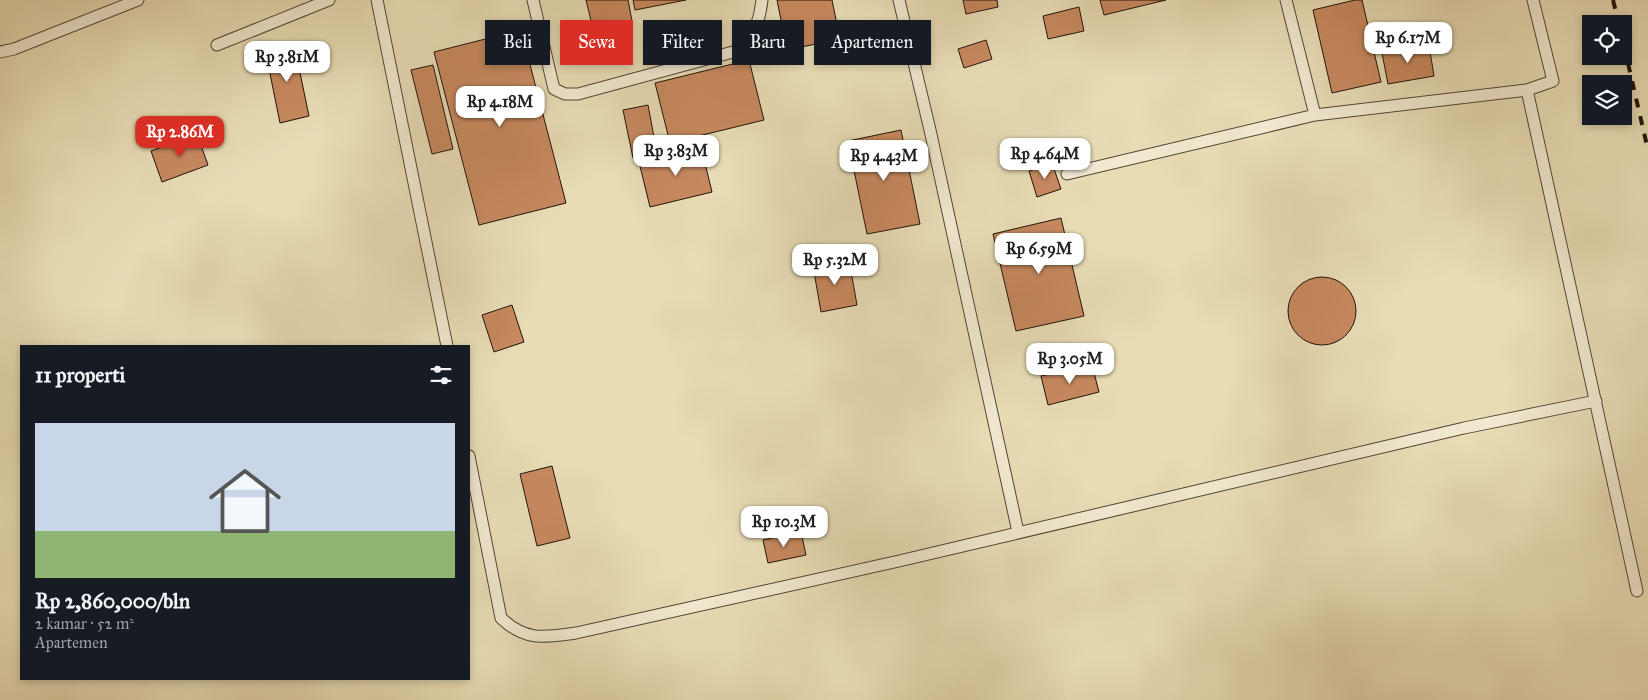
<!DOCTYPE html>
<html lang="id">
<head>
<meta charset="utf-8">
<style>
	:root { --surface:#171b24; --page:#20242c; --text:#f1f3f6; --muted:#9ea1a6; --accent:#d93025 }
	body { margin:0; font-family:"IM FELL Great Primer",serif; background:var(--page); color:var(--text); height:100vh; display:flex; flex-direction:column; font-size:19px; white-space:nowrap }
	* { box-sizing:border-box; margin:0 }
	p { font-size:16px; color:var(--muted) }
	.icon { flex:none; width:28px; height:28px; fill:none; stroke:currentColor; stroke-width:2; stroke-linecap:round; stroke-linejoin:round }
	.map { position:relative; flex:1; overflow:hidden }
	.details { position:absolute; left:20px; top:345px; width:450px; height:335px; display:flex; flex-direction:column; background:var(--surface); border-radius:0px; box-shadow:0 2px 8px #0003 }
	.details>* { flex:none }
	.banner { position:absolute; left:485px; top:20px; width:475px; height:45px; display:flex; gap:10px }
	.buttons { position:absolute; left:1582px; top:15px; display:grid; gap:10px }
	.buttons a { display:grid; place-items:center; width:50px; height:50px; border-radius:0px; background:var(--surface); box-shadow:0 2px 8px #0003; font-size:25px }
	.price { position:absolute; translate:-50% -42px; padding:0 11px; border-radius:10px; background:#fff; color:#222; font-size:16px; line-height:32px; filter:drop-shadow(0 1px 2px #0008) }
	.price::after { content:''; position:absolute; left:50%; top:30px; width:15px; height:11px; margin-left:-8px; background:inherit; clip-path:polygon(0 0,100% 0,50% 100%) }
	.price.on { background:var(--accent); color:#fff }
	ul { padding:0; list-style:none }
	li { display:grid; align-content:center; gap:10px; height:265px; padding:0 15px }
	li span { display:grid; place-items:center; height:155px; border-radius:0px; color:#555 }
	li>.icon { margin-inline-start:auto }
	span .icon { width:90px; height:90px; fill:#fffc; stroke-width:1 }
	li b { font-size:21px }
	h2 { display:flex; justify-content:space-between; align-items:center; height:60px; padding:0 15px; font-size:21px }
	.chip { padding:0 18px; border-radius:0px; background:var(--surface); box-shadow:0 2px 8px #0003; font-size:18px; line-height:45px }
	.chip.on { background:var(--accent); color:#fff }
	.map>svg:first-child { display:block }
	.building { fill:#c7895f; stroke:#21130b }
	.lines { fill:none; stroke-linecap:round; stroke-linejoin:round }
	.service-casing { stroke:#534536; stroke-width:13 }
	.service { stroke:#f0e8cf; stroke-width:11 }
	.rail { stroke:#21130b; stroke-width:4; stroke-dasharray:9 9; stroke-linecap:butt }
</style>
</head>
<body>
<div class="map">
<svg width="1648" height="700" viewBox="0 0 1648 700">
	<rect width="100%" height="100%" fill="#e8dcb5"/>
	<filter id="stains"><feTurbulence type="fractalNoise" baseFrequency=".004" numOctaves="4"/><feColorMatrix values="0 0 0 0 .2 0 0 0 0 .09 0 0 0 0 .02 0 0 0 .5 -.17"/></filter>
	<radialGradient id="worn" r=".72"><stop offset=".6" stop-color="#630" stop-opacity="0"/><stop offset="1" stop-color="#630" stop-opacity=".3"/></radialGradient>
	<path class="building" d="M586,0H628L632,21L593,29Z
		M633,0H686L635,10Z
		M777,0H832L840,39L787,50Z
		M963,0H997L998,7L966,14Z
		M1100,0H1166L1104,15Z
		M1355,0H1362L1381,82L1332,93L1313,10Z
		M1079,7L1084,31L1048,39L1043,16Z
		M521,30L566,203L479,225L434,52Z
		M986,40L992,59L964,68L958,49Z
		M294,44L309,116L280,123L265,49Z
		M1429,45L1434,76L1388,84L1382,53Z
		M749,60L764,120L670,143L655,83Z
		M433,65L453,149L432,154L411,70Z
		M648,105L657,153L633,158L623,110Z
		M901,130L920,224L867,234L848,141Z
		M197,134L208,165L162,182L151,151Z
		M701,147L712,192L650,207L639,162Z
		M1052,163L1061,189L1037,197L1029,171Z
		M1061,218L1084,316L1016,331L993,234Z
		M849,260L857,305L821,312L813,266Z
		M1288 311a34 34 0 1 1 68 0a34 34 0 1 1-68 0Z
		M512,305L524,342L494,352L482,315Z
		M1092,365L1099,392L1048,405L1041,376Z
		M552,466L570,538L537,546L520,474Z
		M801,532L806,555L768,563L763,540Z"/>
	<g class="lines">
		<g class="service-casing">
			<path id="service" d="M377,0L447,346
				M533,0L554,89L565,94H578L744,49C755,34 760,19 762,0
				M899,0L930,130L1018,532
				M1286,0L1315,115
				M1533,0L1553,81L1527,90L1637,591
				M217,45L329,0
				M0,52L14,49L138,0
				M1067,174L1315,115L1527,90
				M469,456L501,618C526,642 545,637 576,633L899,561L1464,428L1596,401"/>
		</g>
		<use href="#service" class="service"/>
		<path class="rail" d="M1613,0L1619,24
			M1624,46L1648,150"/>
	</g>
	<rect width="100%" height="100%" filter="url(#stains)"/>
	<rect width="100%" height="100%" fill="url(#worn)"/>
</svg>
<div class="buttons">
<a><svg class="icon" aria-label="locate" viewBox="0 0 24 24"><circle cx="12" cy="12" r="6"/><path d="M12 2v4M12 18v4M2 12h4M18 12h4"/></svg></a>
<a><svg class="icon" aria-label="layers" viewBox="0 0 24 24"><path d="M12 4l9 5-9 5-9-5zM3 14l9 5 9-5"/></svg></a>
</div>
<b class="price" style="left:1408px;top:64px">Rp 6.17M</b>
<b class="price" style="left:287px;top:83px">Rp 3.81M</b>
<b class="price" style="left:500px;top:128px">Rp 4.18M</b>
<b class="price on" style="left:180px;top:158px">Rp 2.86M</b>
<b class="price" style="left:676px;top:177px">Rp 3.83M</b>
<b class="price" style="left:1045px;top:180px">Rp 4.64M</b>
<b class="price" style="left:884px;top:182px">Rp 4.43M</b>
<b class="price" style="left:1039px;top:275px">Rp 6.59M</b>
<b class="price" style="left:835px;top:286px">Rp 5.32M</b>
<b class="price" style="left:1070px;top:385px">Rp 3.05M</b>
<b class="price" style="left:784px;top:548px">Rp 10.3M</b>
<div class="banner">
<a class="chip">Beli</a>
<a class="chip on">Sewa</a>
<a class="chip">Filter</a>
<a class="chip">Baru</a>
<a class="chip">Apartemen</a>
</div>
<section class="details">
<h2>11 properti<svg class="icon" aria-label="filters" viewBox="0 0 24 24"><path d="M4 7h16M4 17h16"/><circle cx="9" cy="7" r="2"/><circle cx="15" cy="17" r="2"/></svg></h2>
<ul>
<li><span style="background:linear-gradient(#c9d6e8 70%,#8fb573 0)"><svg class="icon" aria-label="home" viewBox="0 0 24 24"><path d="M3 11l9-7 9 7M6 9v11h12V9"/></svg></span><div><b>Rp 2,860,000/bln</b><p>2 kamar · 52 m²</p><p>Apartemen</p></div></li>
</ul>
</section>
</div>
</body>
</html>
